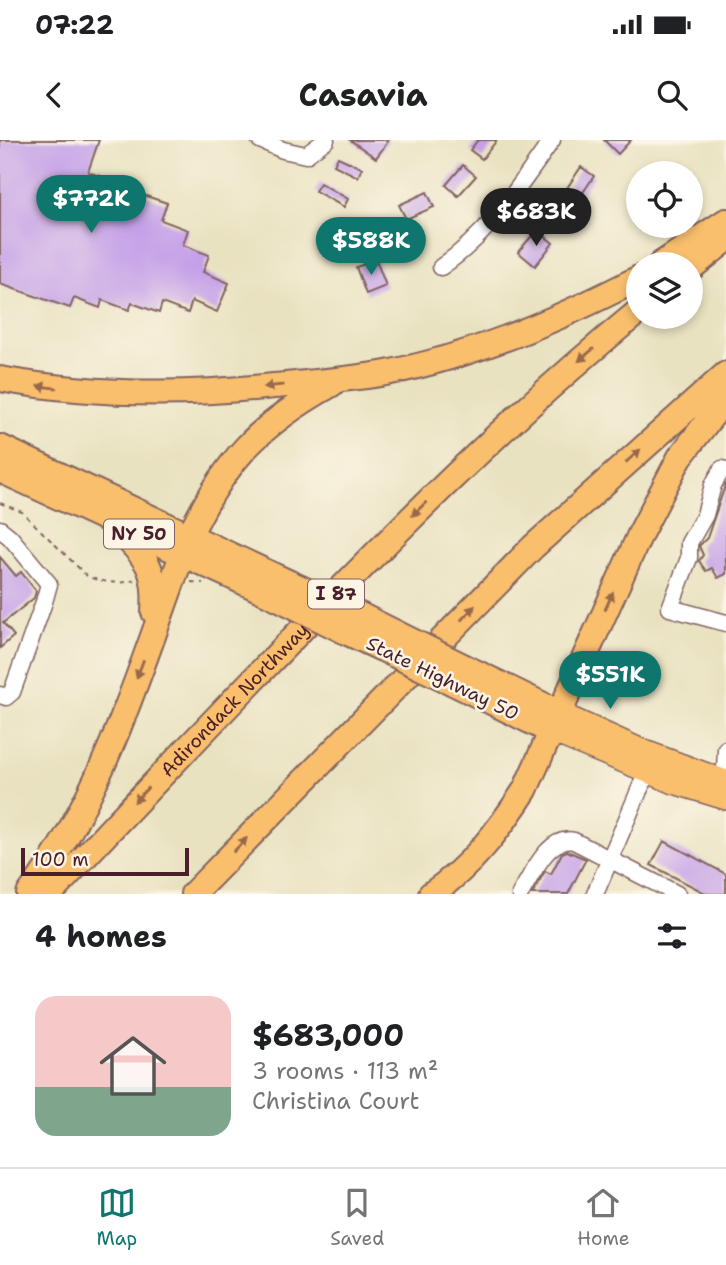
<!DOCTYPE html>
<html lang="en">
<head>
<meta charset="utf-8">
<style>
	:root { --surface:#fff; --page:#f6f6f6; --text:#202124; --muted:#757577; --line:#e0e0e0; --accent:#0f766e }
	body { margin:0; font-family:"Shantell Sans",sans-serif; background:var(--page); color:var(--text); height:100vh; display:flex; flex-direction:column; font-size:26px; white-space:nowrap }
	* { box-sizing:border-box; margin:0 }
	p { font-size:23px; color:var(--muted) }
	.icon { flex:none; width:38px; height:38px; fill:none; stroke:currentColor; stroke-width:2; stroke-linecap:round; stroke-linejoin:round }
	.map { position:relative; height:754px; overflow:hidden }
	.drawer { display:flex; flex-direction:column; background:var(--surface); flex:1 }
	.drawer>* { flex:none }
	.buttons { position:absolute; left:626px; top:21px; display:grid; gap:14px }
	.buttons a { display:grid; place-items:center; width:77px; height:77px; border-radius:50%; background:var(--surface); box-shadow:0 4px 10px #0003; font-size:35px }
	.scale { position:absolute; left:21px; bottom:18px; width:168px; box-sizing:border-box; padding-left:7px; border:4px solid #4a1f2b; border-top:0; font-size:19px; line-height:24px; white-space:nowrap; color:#4a1f2b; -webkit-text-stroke:5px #fcf5e5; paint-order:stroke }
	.price { position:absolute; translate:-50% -60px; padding:0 16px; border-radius:24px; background:var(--accent); color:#fff; font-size:23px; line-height:46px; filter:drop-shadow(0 2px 4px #0008) }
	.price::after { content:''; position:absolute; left:50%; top:42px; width:21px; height:16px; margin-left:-10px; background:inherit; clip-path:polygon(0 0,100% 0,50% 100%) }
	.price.selected { background:#222; color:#fff }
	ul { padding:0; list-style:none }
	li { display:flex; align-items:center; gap:21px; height:175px; padding:0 35px }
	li+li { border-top:2px solid var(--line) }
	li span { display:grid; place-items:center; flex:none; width:196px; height:140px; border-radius:21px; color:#555 }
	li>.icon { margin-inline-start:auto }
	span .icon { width:84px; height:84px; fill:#fffc; stroke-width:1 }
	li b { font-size:30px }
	h2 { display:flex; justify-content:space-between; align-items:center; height:84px; padding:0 35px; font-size:30px }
	.status { display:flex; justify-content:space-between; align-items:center; height:49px; padding:0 35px; background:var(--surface); direction:ltr }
	.status svg { height:19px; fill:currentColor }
	header { display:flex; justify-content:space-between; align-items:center; height:91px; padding:0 35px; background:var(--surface); font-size:32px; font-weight:700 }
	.tabs { display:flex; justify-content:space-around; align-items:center; height:98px; border-top:2px solid var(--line); background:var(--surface); font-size:19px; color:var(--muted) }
	.tabs a { display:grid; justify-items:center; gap:4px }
	.tabs .selected { color:var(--accent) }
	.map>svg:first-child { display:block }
	.building { fill:#c5a0e8 }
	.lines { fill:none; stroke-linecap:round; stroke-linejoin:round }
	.minor-casing { stroke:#826360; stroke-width:19 }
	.major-casing { stroke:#826360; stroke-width:24 }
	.highway-casing { stroke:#826360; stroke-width:28 }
	.path { stroke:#826360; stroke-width:2; stroke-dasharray:5 5; stroke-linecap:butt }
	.minor { stroke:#fff; stroke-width:16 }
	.major { stroke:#f9bf6d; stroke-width:21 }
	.highway { stroke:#f9bf6d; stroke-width:24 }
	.highway-bridge-casing { stroke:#826360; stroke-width:28; stroke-linecap:butt }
	.highway-bridge { stroke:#f9bf6d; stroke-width:24 }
	.oneway { fill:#996749 }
	.labels { text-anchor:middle; stroke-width:5; stroke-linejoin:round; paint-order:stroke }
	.shield { fill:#fcf5e5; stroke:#7f5f63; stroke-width:2 }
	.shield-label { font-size:18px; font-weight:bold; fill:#4a1f2b }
	.street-label { font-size:19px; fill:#4a1f2b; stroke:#fcf5e5 }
</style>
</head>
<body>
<div class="status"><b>07:22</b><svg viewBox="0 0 49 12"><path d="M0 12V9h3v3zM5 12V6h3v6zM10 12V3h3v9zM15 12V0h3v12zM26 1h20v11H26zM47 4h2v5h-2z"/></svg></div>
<header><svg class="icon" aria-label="back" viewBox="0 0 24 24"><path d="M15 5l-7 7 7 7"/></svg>Casavia<svg class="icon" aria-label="search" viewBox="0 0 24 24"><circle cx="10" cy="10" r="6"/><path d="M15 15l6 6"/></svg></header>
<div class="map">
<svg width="726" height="754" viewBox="0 0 726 754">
	<rect width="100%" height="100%" fill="#fcf5e5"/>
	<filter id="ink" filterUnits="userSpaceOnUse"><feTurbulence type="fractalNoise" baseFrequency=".0143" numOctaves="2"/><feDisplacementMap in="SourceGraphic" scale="14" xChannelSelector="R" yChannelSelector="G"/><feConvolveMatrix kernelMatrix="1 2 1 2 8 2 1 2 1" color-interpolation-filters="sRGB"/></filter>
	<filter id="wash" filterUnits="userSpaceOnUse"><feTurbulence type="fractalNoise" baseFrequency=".00686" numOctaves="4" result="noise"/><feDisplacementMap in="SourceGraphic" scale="28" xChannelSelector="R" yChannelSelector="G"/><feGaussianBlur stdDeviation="1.57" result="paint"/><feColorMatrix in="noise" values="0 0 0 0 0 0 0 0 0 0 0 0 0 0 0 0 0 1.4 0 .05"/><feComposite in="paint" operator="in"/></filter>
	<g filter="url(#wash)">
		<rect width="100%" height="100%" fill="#e9e2c1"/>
		<g id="blocks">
			<path class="building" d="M0,0H99L88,32L141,50L140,54L167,63L161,80L188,90L183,105L209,115L203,132L229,143L217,172L192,161L188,173L162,163L159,173L132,163L129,170L102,160L100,168L74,158L70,168L0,144Z
				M350,0H389L376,18Z
				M478,0H497L482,19L470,10Z
				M604,0H631L618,14Z
				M338,17L362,28L358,37L334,25Z
				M463,25L476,36L458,56L446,45Z
				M581,27L594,36L570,72L557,63Z
				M320,43L348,59L344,67L315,51Z
				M427,52L434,67L406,79L399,65Z
				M537,90L553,103L535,126L518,112Z
				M376,120L386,146L366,154L356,127Z
				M726,343V434L718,438L712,428L706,431L699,421L703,415L699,406L707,398Z
				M0,417L16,436L21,432L36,451L34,458L3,483L14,496L0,508Z
				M664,701L726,734V754H707L651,725Z
				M567,711L586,719L568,754H532L545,731L551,734L562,713Z"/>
		</g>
	</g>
	<g filter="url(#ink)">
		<use href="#blocks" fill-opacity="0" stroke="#826360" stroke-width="2"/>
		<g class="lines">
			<g class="minor-casing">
				<path id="minor" d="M260,0L283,10L306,15L326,0
					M441,127C489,94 519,47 552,0
					M726,330L722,329L713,345L705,375L689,403V418L670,468L726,483
					M0,389L10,397L49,444L44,462L12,552L6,557L0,555
					M724,650L726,609
					M520,754C532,735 548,695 574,701L677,754
					M595,754L647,632"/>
			</g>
			<g class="major-casing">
				<path id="major" d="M560,573L642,610L726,641
					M552,592L674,643L726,659"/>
			</g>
			<g class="highway-casing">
				<g id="highway">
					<path d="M661,124L726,81"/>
					<path d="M691,128L726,100"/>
					<path d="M0,239C88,255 175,256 264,247C305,243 346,240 386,233C474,216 560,179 639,138"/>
					<path d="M0,307L292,444"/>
					<path d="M0,330L278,458"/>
					<path d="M120,392C148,419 157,431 154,472"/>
					<path d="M362,476L396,493"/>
					<path d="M346,492L380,508"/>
					<path d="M465,527L560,573"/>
					<path d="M453,543L552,592"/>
					<path d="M29,754C108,648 143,518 189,396C226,320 257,286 332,244"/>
					<path id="s1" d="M50,754C132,666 215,579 299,492C407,380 518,270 639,171"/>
					<path d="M193,754L533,407L726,234"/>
					<path d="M431,754C471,727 499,690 525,650L641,392L680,317L726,258"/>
				</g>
			</g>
			<path class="path" d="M0,363L22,372L88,437C104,442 118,445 134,440
				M191,442L203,443"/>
			<use href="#minor" class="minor"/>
			<use href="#major" class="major"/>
			<use href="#highway" class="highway"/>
			<g class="highway-bridge-casing">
				<path id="highway-bridge" d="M292,444L362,476
					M278,458L346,492
					M396,493L465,527
					M380,508L453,543"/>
			</g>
			<use href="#highway-bridge" class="highway-bridge"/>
		</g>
		<defs><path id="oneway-solid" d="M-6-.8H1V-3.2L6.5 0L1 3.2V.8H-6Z" transform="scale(1.75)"/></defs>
		<g class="oneway">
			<use href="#oneway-solid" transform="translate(586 215) rotate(140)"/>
			<use href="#oneway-solid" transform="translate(274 246) rotate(174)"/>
			<use href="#oneway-solid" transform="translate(47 247) rotate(-174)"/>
			<use href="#oneway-solid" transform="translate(633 316) rotate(-42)"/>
			<use href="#oneway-solid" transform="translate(419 369) rotate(136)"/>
			<use href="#oneway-solid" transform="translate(609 461) rotate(-66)"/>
			<use href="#oneway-solid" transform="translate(468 473) rotate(-46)"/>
			<use href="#oneway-solid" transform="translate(140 529) rotate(111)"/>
			<use href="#oneway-solid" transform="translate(141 655) rotate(133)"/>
			<use href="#oneway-solid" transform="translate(240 705) rotate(-46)"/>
		</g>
	</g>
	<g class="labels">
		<g class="shield">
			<rect x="104" y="379.5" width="70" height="29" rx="5"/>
			<rect x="308" y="439.5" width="56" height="29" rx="5"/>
		</g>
		<g class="shield-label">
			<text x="139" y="400">NY 50</text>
			<text x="336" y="460">I 87</text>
		</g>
		<g class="street-label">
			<text transform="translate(443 538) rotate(26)" y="7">State Highway 50</text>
			<text dy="7" stroke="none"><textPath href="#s1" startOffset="268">Adirondack Northway</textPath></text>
		</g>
	</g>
</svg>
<div class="buttons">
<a><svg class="icon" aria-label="locate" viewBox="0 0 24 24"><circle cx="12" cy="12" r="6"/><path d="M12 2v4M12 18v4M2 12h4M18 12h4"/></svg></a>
<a><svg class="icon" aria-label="layers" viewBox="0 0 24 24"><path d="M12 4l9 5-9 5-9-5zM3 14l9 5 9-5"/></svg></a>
</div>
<div class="scale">100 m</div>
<b class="price" style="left:91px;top:95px">$772K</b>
<b class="price selected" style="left:536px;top:108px">$683K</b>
<b class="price" style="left:371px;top:137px">$588K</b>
<b class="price" style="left:610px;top:571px">$551K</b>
</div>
<section class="drawer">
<h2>4 homes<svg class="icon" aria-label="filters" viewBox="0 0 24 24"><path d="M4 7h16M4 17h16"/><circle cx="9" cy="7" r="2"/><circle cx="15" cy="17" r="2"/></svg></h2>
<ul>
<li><span style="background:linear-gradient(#f6c9c9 65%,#7fa58c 0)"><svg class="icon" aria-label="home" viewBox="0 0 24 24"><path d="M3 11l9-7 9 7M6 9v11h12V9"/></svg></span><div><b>$683,000</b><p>3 rooms · 113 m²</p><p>Christina Court</p></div></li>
</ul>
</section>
<nav class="tabs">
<a class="selected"><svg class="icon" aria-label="map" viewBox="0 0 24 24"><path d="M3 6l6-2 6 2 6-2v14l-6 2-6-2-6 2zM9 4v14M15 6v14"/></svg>Map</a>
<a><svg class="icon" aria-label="saved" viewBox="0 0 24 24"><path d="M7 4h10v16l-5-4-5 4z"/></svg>Saved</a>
<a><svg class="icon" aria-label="home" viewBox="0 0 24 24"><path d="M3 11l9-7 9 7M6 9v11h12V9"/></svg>Home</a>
</nav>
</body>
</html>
